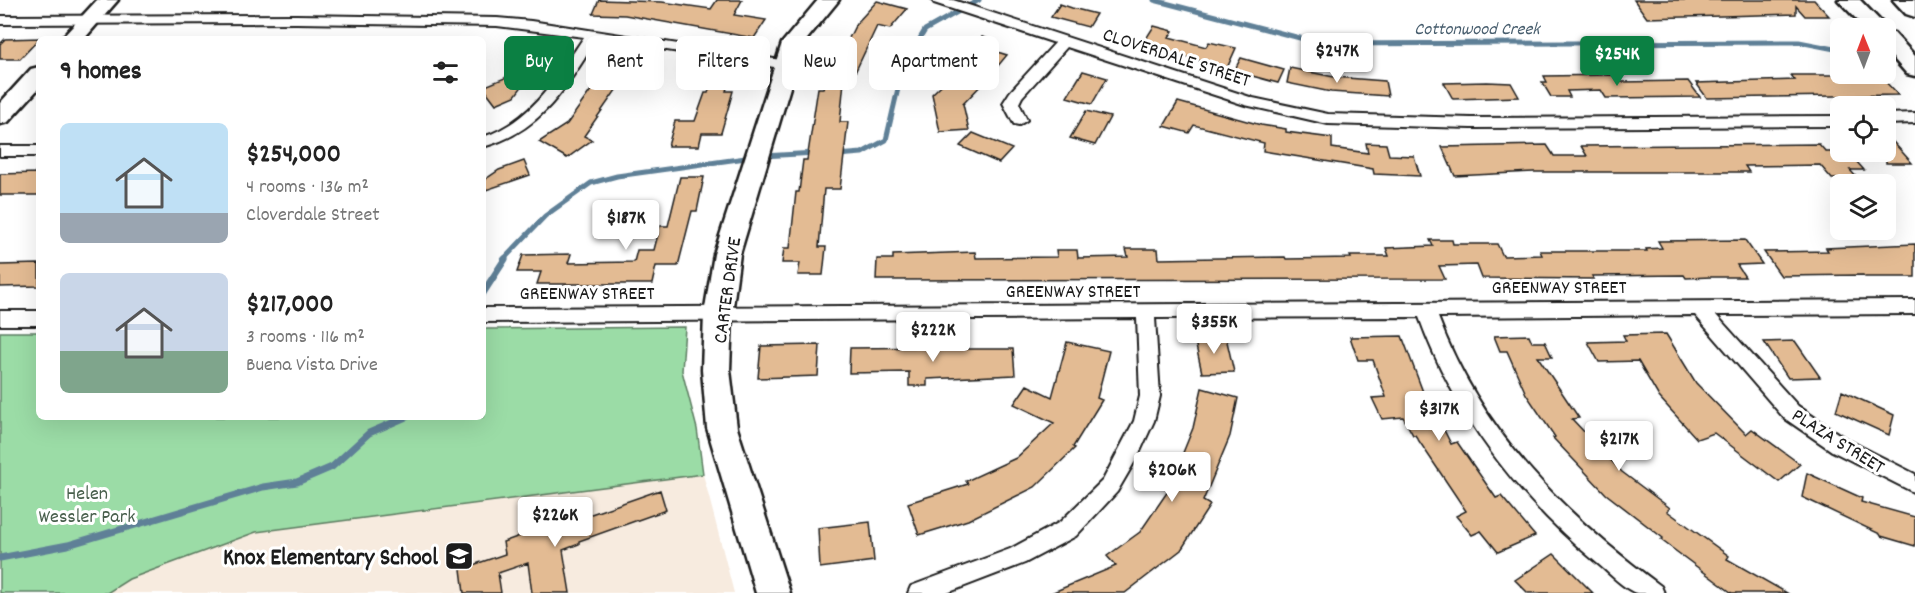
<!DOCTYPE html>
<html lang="en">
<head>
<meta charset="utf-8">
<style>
	:root { --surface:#fff; --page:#f6f6f6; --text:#222; --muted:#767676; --accent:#0b8043 }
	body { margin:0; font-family:Dekko,sans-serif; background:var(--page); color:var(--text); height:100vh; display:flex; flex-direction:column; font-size:22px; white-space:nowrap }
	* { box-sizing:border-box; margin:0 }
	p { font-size:20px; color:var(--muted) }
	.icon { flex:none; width:33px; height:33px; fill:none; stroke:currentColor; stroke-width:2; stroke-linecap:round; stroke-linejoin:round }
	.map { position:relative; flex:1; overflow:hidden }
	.drawer { position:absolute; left:36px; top:36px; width:450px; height:384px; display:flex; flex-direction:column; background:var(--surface); border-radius:9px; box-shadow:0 6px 24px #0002 }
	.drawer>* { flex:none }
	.guide { position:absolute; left:504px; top:36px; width:570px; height:54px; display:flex; gap:12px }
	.needle { width:39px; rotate:359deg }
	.buttons { position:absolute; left:1830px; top:18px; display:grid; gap:12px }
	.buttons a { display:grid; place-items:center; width:66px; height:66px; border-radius:9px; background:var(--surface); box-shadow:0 6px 24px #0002; font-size:30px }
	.price { position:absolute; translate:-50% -51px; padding:0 14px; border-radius:6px; background:#fff; color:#222; font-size:20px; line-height:39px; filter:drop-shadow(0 2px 3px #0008) }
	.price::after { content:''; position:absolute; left:50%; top:36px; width:18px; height:14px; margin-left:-9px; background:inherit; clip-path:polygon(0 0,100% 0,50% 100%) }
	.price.on { background:var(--accent); color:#fff }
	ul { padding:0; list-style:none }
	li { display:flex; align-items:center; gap:18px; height:150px; padding:0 24px }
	li span { display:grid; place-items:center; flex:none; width:168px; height:120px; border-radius:9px; color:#555 }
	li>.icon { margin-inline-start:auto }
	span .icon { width:72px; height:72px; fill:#fffc; stroke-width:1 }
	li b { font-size:26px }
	h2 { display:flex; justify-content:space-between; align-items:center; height:72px; padding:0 24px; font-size:26px }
	.tag { padding:0 21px; border-radius:9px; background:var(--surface); box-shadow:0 6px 24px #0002; font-size:21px; line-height:54px }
	.tag.on { background:var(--accent); color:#fff }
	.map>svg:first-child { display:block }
	.built { fill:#f7ebdf }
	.green { fill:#9bdca6; stroke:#5c7c61; stroke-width:1.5 }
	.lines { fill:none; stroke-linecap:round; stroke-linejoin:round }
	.stream-far1 { stroke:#5f8097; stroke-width:5 }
	.stream { stroke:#5f8097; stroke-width:7 }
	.building { fill:#e3bb93; stroke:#1c1c1c; stroke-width:1.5 }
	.street-casing { stroke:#1c1c1c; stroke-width:4 }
	.secondary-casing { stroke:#1c1c1c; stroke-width:5 }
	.highway-casing { stroke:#1c1c1c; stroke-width:5 }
	.street { fill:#fff; fill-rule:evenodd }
	.secondary { fill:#fff; fill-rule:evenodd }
	.highway { fill:#fff; fill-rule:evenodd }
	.labels { text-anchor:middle; stroke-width:6; stroke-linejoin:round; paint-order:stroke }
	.far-water-label { font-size:18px; font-style:italic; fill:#485e6e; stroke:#fff }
	.street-label { font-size:20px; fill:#1c1c1c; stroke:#fff }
	.park-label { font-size:20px; fill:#485f4c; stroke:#fff }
	.near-poi-label { font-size:24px; font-weight:bold; fill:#1c1c1c; stroke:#fff; text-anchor:end }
</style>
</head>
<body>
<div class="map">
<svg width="1915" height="593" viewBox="0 0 1915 593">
	<rect width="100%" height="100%" fill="#fff"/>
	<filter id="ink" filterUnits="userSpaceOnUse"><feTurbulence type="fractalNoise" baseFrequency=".0167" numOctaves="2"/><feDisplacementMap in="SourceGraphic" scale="12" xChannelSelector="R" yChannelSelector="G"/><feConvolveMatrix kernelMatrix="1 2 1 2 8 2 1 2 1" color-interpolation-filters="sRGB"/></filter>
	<g filter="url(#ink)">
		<path class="built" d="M703,474L734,593H107L129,579L256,532Z"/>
		<path class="green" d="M685,327L682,371L697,429L703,474L256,532L129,579L107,593H0V332H39V417H483V329Z"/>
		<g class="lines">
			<path class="stream-far1" d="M1154,0L1323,44L1799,42L1840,50
				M838,155L862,153L886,140L903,67L925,30L979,0
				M763,156L816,153
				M503,260L545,216L591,183L617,176L753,157"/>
			<path class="stream" d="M483,293L505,259
				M0,558L68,545L263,487L297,482L332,467L369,433L406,417"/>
		</g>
		<path class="building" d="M599,0L662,2L711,9L717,0H742L734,15L766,20L754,38L625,15L593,14Z
			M1634,0H1814L1829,16H1805L1796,6V14L1647,18Z
			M877,1L907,9L890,29L877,26L851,81H844L840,122H848L840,189H824L819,247H826L823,275H798L800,263H782L784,248H790L796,192H799L803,160H807L818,88H823L835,56H840L856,24Z
			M1060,4L1072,8L1096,14L1088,27L1051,17Z
			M1154,26L1173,31L1169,37L1206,47L1209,42L1236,48L1227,68L1142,45Z
			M982,37L997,42L991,50L1007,55L987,79L963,104L969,130L940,132L932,94L970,57L967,56Z
			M40,38L20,59H0V44L5,39Z
			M527,49L548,51L515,96L496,104L483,87L505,78Z
			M1241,58L1284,70L1278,83L1234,71Z
			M611,60L650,63L641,82L623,80L584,136L592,140L567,158L539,142L567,124L591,90H594Z
			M1290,68L1334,77L1385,81L1388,96L1331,92L1287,83Z
			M1083,71L1107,78L1092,104L1067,97Z
			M1615,75L1620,82L1688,81L1700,97L1606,98L1601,90L1567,91L1570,97H1551L1542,82H1547L1544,76Z
			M1791,75H1860L1863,78L1881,77L1898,95L1707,98L1696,83L1795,80Z
			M712,81L729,82L726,91H733L721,133H702L699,146H668L675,121H695L705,93H708Z
			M1487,82L1511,83L1519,97L1453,99L1444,83Z
			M1178,102L1261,125L1286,129V132L1332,138V148L1368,153L1366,143L1386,144L1389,155L1414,156L1420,176L1374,174L1373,169L1263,151L1264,143L1194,125L1189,133L1164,126Z
			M1086,111L1110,117L1095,145L1070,138Z
			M973,133L1012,149L999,163L960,146Z
			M1886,134L1912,163H1886Z
			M1819,144L1826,152H1848L1864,170H1850L1858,179H1832L1820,165L1745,166L1749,172H1534L1455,176L1442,147L1547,145L1554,156H1587L1581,146Z
			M524,161L530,175L483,191V181L499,170Z
			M39,173V195H0V174Z
			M680,177H704L697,211H692L678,266H656L652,284H537L541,272H517L523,255L571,254L568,263L634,262L637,250H654L660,226H668Z
			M1430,240H1452L1453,244H1497L1503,256L1542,255L1540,251H1647L1646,249L1662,248L1658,241L1745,240L1762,264L1737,265L1745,277H1711L1686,278L1684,275L1592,276L1594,279L1482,278L1477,265L1439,266L1445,279L876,280L877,259H893V255L975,252L976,258L1057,257L1056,250H1077L1078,258L1128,257L1126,249H1158L1159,259L1285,257L1286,259L1351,258L1350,256H1389L1386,248L1433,246Z
			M1915,244V277H1865L1863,275L1781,276L1764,252L1828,251L1826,248Z
			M39,264V286L0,287V265Z
			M1666,334L1696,383L1746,434L1752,429L1800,464L1779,482L1714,433L1697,439L1659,397L1638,361L1599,362L1588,342L1626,341L1623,335Z
			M1529,335L1532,342H1545L1552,357H1538L1579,418L1572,419L1622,472L1670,508L1667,511L1729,556L1727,559L1787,593H1732L1661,540L1663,538L1606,494L1553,438L1555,437L1526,394L1507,351H1500L1494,336Z
			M1402,336L1423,392H1425L1451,444L1457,442L1496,498L1501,496L1535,536L1498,552L1481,531L1472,535L1456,516L1466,511L1415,435H1413L1403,417L1382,419L1372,398L1386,397L1373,360H1358L1350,337Z
			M1194,337H1226L1234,372L1202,373Z
			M1795,341L1820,377L1788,378L1764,342Z
			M1067,342L1109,351L1097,398L1102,400L1073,447L1075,448L1035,487L968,520L919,535L908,503L968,484L966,481L1016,458L1054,423L1014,404L1027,385L1052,397Z
			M820,345L818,376L758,378L761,346Z
			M955,347V349H1013L1015,375L927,379V386H909V372L849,373L850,348Z
			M1202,388L1238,398L1230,436L1203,501L1210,505L1181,550L1125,593H1051L1116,566L1107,556L1140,532L1181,472L1176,470L1193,428Z
			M1842,391L1894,415L1889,435L1836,411Z
			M1807,473L1862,498L1861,502L1915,517V546L1881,536L1880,534L1802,497Z
			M660,490L666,510L579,541V544L563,550L570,593H532L528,563L498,573L501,593H464L461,569L505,554L503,542L573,517L574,520Z
			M870,522L874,561L820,568L818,528Z
			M1554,554L1593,593H1528L1515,580Z"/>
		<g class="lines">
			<g class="street-casing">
				<path id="street" d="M932,0H953L1253,98L1328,114L1471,118L1840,116V126L1471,128L1328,124L1245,105L1067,47L1022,97L1019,103L1027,120L1019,125L1014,124L1003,103L1010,92L1055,43L934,3Z
					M296,15L497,18L531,21L787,61L794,65L787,69L597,39C566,87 542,131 483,147V137C532,121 557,77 584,37L497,26L296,23L0,24V16Z
					M1915,113V123L1886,124V114Z
					M0,146H39V156H0Z
					M1915,300V314L1716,315L1798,406L1846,439L1915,474V493L1832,451L1784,418L1695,315L1438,317C1481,432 1563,514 1661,586L1664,593C1656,593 1645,593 1637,593C1626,591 1606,570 1597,563C1517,497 1454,414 1419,317L1155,318L1160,396L1154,421L1138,456L1117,492L1076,536L1025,563L947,593H908L911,586L1010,549L1060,522L1103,480L1134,421L1140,396L1137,318L483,322V308Z
					M0,311H39V325H0Z"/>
			</g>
			<g class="secondary-casing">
				<path id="secondary" d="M97,0H118L84,39H61Z
					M818,0H839L803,44L740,254L732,314L730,370L737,428L790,593H756L707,428L702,370L704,314L714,254L782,43Z
					M1838,0H1860L1887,28H1865Z
					M1886,32L1894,33L1915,56V76L1907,74L1886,50Z
					M39,67V88L8,122L0,124V103L31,69Z"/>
			</g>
			<g class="highway-casing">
				<path id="highway" d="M1893,0H1915V17L1906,14Z"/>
			</g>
			<use href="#street" class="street"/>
			<use href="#secondary" class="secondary"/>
			<use href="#highway" class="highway"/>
		</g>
	</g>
	<defs>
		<g id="school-square" transform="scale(1.5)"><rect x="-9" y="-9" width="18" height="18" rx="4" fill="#1c1c1c" stroke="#fff"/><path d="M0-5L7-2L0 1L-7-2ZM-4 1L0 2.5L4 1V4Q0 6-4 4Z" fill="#fff"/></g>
	</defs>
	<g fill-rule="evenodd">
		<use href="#school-square" x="459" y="556"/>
	</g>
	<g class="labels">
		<g class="far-water-label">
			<text x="1477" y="34">Cottonwood Creek</text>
		</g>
		<g class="street-label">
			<text transform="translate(1177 56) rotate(18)" y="7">CLOVERDALE STREET</text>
			<text x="1559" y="293">GREENWAY STREET</text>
			<text transform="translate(726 290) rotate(-82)" y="7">CARTER DRIVE</text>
			<text x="1073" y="297">GREENWAY STREET</text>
			<text x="587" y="299">GREENWAY STREET</text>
			<text transform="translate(1839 440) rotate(32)" y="7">PLAZA STREET</text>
		</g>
		<g class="park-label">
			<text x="87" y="499">Helen<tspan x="87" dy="23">Wessler Park</tspan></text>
		</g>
		<g class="near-poi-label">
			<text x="438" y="564">Knox Elementary School</text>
		</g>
	</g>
</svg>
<div class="buttons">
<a><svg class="needle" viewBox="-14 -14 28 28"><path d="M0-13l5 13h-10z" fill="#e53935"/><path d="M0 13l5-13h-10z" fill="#767676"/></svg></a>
<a><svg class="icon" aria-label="locate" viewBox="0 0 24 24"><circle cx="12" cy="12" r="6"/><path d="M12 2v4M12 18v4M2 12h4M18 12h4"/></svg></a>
<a><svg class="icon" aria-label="layers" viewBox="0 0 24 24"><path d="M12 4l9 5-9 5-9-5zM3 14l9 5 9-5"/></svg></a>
</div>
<b class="price" style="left:1337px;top:84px">$247K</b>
<b class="price on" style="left:1617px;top:87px">$254K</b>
<b class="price" style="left:626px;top:251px">$187K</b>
<b class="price" style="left:1214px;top:355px">$355K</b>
<b class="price" style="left:933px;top:363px">$222K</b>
<b class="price" style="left:1439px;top:442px">$317K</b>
<b class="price" style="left:1619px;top:472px">$217K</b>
<b class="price" style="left:1172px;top:503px">$206K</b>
<b class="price" style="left:555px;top:548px">$226K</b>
<div class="guide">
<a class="tag on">Buy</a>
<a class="tag">Rent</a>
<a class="tag">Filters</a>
<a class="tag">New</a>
<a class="tag">Apartment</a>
</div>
<section class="drawer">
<h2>9 homes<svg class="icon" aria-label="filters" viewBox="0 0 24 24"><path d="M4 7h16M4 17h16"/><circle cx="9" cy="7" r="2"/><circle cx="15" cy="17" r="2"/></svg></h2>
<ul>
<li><span style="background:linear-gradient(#bfe0f5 75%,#9aa5b1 0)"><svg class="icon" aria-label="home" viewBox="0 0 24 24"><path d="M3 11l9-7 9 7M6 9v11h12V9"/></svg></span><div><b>$254,000</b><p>4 rooms · 136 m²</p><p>Cloverdale Street</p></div></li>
<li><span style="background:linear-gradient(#c9d6e8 65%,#7fa58c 0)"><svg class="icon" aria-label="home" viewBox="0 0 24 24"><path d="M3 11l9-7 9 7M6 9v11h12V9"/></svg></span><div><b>$217,000</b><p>3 rooms · 116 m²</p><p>Buena Vista Drive</p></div></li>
</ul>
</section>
</div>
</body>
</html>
